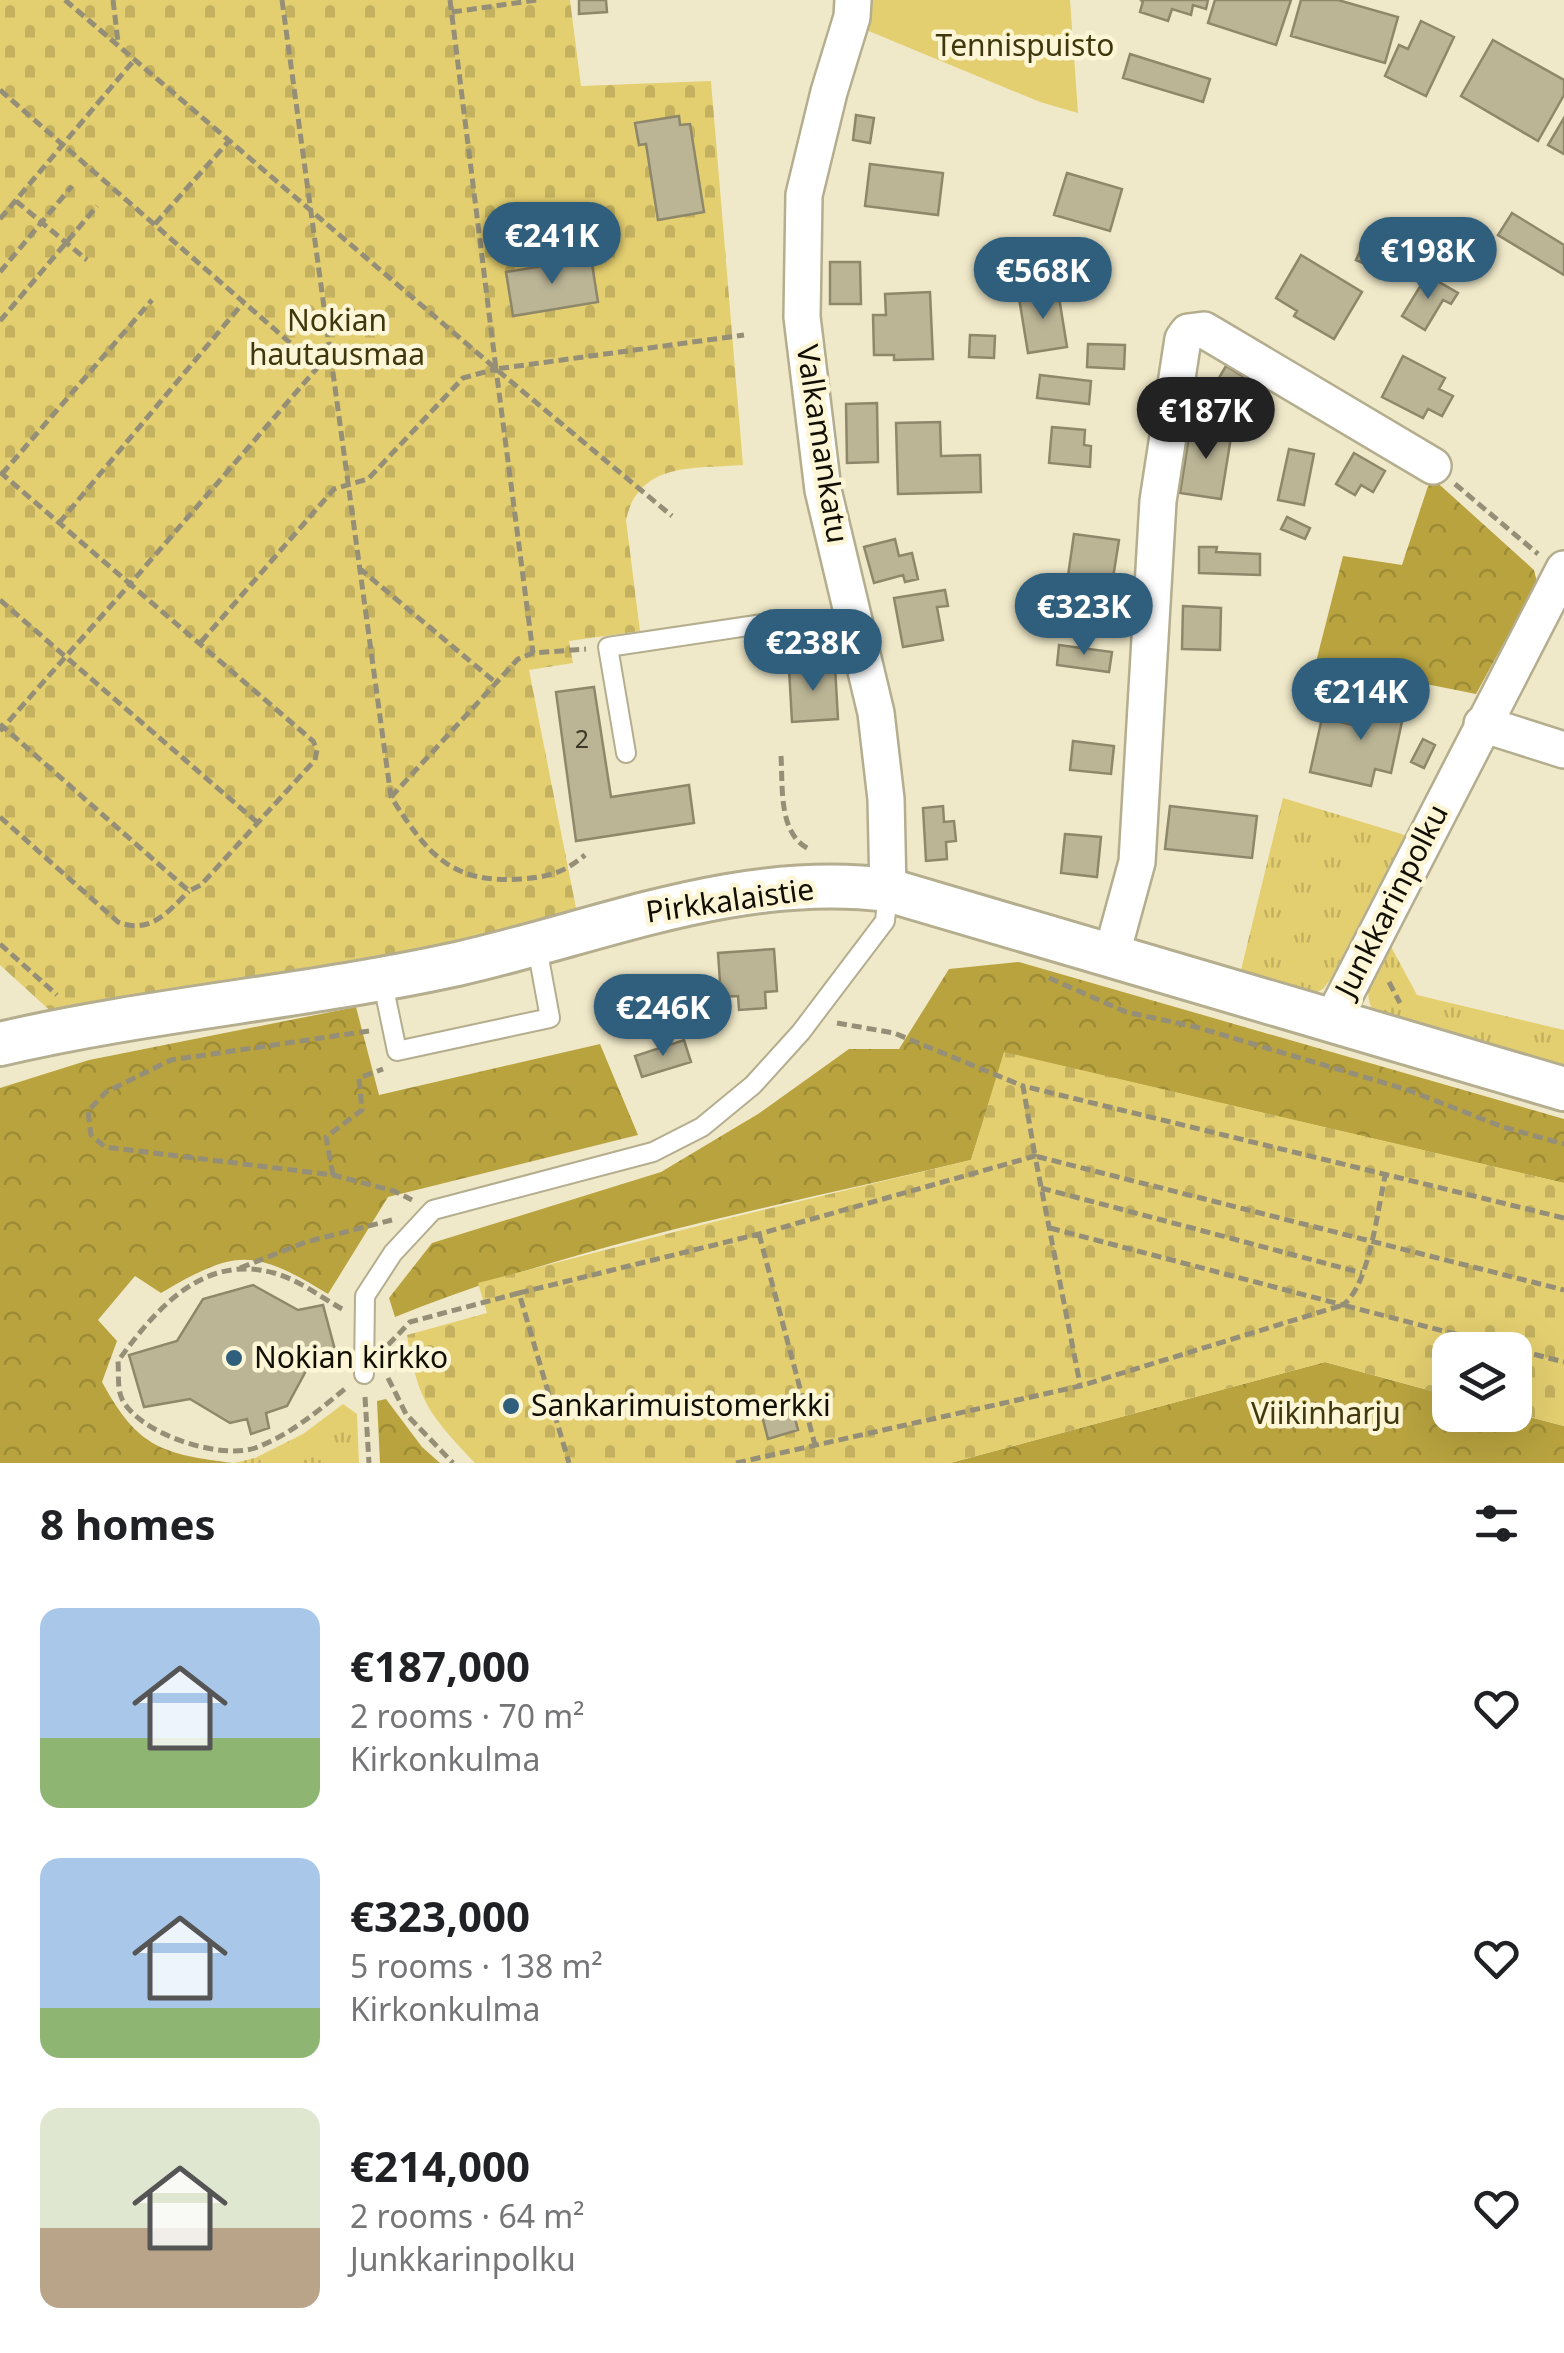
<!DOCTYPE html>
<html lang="en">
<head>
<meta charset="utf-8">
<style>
	:root { --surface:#fff; --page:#f6f6f6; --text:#202124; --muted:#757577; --accent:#2f5f7d }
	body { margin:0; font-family:"Noto Sans",sans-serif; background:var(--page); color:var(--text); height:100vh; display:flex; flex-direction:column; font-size:38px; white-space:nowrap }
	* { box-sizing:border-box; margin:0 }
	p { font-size:32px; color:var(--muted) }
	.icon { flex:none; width:55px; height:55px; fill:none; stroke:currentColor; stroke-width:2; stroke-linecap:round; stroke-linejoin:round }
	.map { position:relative; height:1463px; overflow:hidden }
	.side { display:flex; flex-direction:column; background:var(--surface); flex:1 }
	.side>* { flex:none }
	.controls { position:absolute; left:1432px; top:1332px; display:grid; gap:20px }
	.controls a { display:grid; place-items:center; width:100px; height:100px; border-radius:20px; background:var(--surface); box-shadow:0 10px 40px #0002; font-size:50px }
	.price { position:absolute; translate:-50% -85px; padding:0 22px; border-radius:35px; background:var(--accent); color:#fff; font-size:32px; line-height:65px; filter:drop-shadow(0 2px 5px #0008) }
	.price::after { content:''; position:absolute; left:50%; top:60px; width:30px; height:22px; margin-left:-15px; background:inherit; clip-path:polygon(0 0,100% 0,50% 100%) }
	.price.active { background:#222; color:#fff }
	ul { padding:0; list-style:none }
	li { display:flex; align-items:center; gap:30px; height:250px; padding:0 40px }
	li span { display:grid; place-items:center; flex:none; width:280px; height:200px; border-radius:20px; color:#555 }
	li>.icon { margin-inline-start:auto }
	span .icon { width:120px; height:120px; fill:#fffc; stroke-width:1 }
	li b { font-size:42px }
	h2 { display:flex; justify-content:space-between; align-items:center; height:120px; padding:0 40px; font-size:42px }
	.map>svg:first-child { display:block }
	.grass { fill:url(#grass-tufts) }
	.forest { fill:url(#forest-crowns) }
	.cemetery { fill:url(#cemetery-stones) }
	.park { fill:#e4cf70 }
	.building { fill:#bbb596; stroke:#8e876a; stroke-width:2.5 }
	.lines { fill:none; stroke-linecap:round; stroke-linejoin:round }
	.service-casing { stroke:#b4ad8e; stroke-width:22 }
	.minor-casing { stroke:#b4ad8e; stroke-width:40 }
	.tertiary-casing { stroke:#b4ad8e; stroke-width:48 }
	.path { stroke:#958f78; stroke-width:5; stroke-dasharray:10 5; stroke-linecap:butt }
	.service { stroke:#fff; stroke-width:18 }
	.minor { stroke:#fff; stroke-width:35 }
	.tertiary { stroke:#fff; stroke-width:42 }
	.poi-dot { fill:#2f5f7d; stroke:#fdf6d6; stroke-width:4 }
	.labels { text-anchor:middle; stroke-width:9; stroke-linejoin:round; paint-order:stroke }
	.number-label { font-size:25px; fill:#3c3828 }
	.park-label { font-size:30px; fill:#40370c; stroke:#fdf6d6 }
	.street-label { font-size:30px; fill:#110e04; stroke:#fdf6d6 }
	.poi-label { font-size:30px; fill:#110e04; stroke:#fdf6d6; text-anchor:start }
</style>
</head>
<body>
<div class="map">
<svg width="1564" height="1463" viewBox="0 0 1564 1463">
	<defs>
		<pattern id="grass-tufts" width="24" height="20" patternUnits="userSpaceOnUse" patternTransform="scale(2.5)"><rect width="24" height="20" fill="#e4cf70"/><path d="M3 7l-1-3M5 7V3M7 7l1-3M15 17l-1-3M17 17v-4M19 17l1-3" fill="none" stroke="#c3b15f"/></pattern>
		<pattern id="forest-crowns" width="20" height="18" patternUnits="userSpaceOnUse" patternTransform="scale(2.5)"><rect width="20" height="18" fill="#b8a33f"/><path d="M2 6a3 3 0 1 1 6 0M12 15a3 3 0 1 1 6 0" fill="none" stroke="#9d8b36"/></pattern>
		<pattern id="cemetery-stones" width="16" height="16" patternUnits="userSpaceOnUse" patternTransform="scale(2.5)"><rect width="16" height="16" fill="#e4cf70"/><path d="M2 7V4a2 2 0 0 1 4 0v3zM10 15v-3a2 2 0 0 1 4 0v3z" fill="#c3b15f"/></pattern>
	</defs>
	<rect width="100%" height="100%" fill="#f0e9c9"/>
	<path class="grass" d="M1283,798L1405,835L1330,980L1323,989L1312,995L1239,978Z
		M1388,941L1417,995L1564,1030V1077L1378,1019C1357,991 1374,968 1388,941Z
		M343,1404L357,1414L359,1463H233L255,1458L303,1434Z"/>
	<path class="forest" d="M1431,477L1534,570L1537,582L1476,694L1316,662L1343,556L1402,565Z
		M1019,962L1564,1119V1183L1005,1053L971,1160C779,1206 578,1243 395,1317L389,1298L432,1243L661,1172L758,1114L849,1049H899L949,969Z
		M356,1007L379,1095L600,1044L638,1135L388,1197L328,1294C253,1248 236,1249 161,1293L135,1276L98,1320L117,1341L102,1382C138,1449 164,1454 233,1463H0V1088L89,1060Z
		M1325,1362L1450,1396V1415L1515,1413L1564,1426V1463H950Z
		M386,1399L422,1447L440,1463H380L377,1401Z"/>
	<path class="cemetery" d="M0,0H570L581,86L711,81L743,465C695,469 639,461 626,520L640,631L569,641L573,663L529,670L577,913L469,944L340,963L56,1016L0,965Z
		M1004,1052L1564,1183V1426L1515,1413V1350H1450V1396L1325,1362L950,1463H475C429,1414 418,1402 407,1335L487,1313L478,1283L709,1223L971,1160Z"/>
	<path class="park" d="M855,0H1070L1078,113L1040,102L859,27Z"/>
	<path class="building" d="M579,0H606L607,12L579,14Z
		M1140,0H1208L1206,9L1193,5L1191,15L1172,9L1168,21L1140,12L1143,1Z
		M1215,0H1291L1276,45L1208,23Z
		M1301,0H1338L1398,17L1385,63L1291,36Z
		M1421,21L1454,37L1426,96L1385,76L1399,45L1408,49Z
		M1493,40L1564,80V95L1538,141L1461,96Z
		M1130,54L1210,79L1203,102L1123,78Z
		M856,115L874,118L870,143L853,140Z
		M679,116L680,125L690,124L704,212L658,220L646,144L639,145L635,123Z
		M1564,118V154L1548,145Z
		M870,164L943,173L938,215L865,206Z
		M1067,173L1122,189L1110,231L1054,215Z
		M1512,213L1564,245V275L1498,235Z
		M1363,244L1395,257L1388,274L1356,260Z
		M1301,255L1362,292L1334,339L1294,316L1297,311L1276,298Z
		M591,258L598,302L513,316L506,272Z
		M830,262H860L861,304H830Z
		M1427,275L1458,293L1451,304L1443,300L1425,330L1402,316Z
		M1058,291L1067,347L1028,353L1019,298Z
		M930,292L933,359L894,360V355H874L873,315H886L885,294Z
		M970,335L995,336L994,358L969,357Z
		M1088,344L1125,345L1124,369L1087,367Z
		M1403,356L1445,378L1439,389L1453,396L1442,416L1428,409L1423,418L1382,397Z
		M1226,366L1265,390L1246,422L1207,398Z
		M1040,375L1091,381L1089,404L1037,398Z
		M877,403L878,462L847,463L846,404Z
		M940,422L941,456L980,455L981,492L898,494L896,423Z
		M1191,424L1232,431L1221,499L1180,493Z
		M1052,427L1085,430L1084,445L1091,446L1090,467L1049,463Z
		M1289,449L1314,454L1304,505L1278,500Z
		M1354,453L1385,471L1373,492L1361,485L1355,495L1336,484Z
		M1287,517L1310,528L1305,539L1281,529Z
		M1074,534L1119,540L1109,603L1065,597Z
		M895,539L899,556L912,553L918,579L905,582L903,575L874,583L864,547Z
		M1199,547H1217L1216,552L1260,554V575L1199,573Z
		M945,590L948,606L937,607L943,640L903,647L894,598Z
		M1183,606L1221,608L1220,650L1182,649Z
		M1059,645L1112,652L1109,672L1057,665Z
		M835,667L838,719L792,722L789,669Z
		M594,687L611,797L689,785L694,823L576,841L556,692Z
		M1374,690L1407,698L1391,773L1375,769L1371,786L1310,772L1322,718L1366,728Z
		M1423,739L1435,745L1424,768L1411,762Z
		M1073,741L1114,746L1111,774L1070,770Z
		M943,806L944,822L954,821L956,841L946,842L947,859L926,861L923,808Z
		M1170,806L1257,816L1252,858L1165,849Z
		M1065,834L1101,837L1097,877L1061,873Z
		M774,949L777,991L765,992L766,1008L739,1010L738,996L721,997L718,953Z
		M684,1040L691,1062L642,1077L635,1056Z
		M253,1285L298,1310L323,1305L338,1361L307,1369L287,1406L266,1413L269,1428L251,1434L247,1419L230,1423L190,1399L144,1407L129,1355L177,1341L203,1299Z
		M790,1400L798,1430L768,1439L760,1408Z"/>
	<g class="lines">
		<g class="service-casing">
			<path id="service" d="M626,753L608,647L769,623
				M382,979L397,1051L550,1018L536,942
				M364,1374L365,1296L393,1253L433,1210L653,1152L702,1127L753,1085L801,1032L885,921L888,890"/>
		</g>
		<g class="minor-casing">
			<path id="minor" d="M853,0L852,17L829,92L804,195L802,317L823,490L876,713L886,799L888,890
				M1482,724L1564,750
				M1111,957L1137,862L1158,501L1183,339L1188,332L1204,330L1433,466
				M1332,1020L1564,569"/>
		</g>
		<g class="tertiary-casing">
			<path id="tertiary" d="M0,1044C150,1009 306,997 457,964C599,932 739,871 888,890L1564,1089"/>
		</g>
		<path class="path" d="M65,0L496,369L672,516
			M113,0L118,42
			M282,0L391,797C427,853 450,884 521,879C548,877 564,873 585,855
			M450,0L496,369L744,335
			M452,12L537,0
			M0,90L318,367L130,584L313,741L317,750L315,760L201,885L189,891L0,724
			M16,201L87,260
			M0,219L135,59
			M155,224L229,141
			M0,272L72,186
			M0,321L97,206
			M0,472L130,584L0,731
			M2,474L152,300
			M1455,484L1538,554
			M59,523L243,303
			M359,568L495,682
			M0,600L258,823
			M201,642L334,489L368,479L463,378L496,369L533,653
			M781,756C783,787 778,834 809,849
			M391,797L518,659L533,653L586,649
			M0,817L118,922C150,935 168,912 189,891
			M0,944L57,995
			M1049,978L1126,1012L1196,1027L1408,1090L1503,1127L1564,1144
			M1389,982L1400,1003
			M837,1023L894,1033L1023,1086
			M369,1031L171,1060L106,1092L88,1111L91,1135L105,1147L333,1175L394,1191L412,1200
			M333,1175L326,1137L362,1110L359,1078L383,1069
			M1041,1188L1362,1273
			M1564,1218L1023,1086L1035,1156L1564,1290
			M1050,1228L1343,1305C1370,1285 1378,1205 1386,1172
			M759,1234L815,1445
			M240,1268L306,1242L392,1220
			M519,1293L759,1234L1035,1156L1080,1384
			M342,1309C321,1297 297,1279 274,1273C203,1253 155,1310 118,1361C119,1372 117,1389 122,1399C139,1434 220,1460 255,1448C290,1435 318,1411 346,1388
			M388,1345L410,1322L519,1293L569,1463
			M388,1378L406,1414L453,1463
			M365,1397L369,1463
			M736,1463L1080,1386L1343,1305L1564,1362"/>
		<use href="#service" class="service"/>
		<use href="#minor" class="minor"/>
		<use href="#tertiary" class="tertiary"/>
	</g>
	<g class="poi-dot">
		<circle cx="234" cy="1358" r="10"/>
		<circle cx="511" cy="1406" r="10"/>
	</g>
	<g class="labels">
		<g class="number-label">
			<text x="582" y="748">2</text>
		</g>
		<g class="park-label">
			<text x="1025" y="56">Tennispuisto</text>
			<text x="337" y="331">Nokian<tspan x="337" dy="34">hautausmaa</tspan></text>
			<text x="1326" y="1424">Viikinharju</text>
		</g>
		<g class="street-label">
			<text transform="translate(822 444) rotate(81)" y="10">Valkamankatu</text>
			<text transform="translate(730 901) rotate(-8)" y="10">Pirkkalaistie</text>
			<text transform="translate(1392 901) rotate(-63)" y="10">Junkkarinpolku</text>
		</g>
		<g class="poi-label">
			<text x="254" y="1368">Nokian kirkko</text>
			<text x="531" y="1416">Sankarimuistomerkki</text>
		</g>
	</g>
</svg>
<div class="controls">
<a><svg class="icon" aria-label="layers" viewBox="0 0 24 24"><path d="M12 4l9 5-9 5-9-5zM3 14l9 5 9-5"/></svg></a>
</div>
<b class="price" style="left:552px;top:287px">€241K</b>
<b class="price" style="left:1428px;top:302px">€198K</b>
<b class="price" style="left:1043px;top:322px">€568K</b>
<b class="price active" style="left:1206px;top:462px">€187K</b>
<b class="price" style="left:1084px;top:658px">€323K</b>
<b class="price" style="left:813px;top:694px">€238K</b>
<b class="price" style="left:1361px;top:743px">€214K</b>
<b class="price" style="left:663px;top:1059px">€246K</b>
</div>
<section class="side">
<h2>8 homes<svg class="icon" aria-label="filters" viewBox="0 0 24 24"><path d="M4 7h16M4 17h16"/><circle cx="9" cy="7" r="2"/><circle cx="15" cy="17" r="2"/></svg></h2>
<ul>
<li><span style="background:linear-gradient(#a9c7e8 65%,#8fb573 0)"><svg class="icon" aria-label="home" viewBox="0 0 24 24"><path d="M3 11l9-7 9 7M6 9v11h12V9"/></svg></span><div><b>€187,000</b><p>2 rooms · 70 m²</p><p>Kirkonkulma</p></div><svg class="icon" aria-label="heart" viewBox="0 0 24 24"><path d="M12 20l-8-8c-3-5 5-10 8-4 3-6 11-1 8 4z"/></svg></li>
<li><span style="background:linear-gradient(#a9c7e8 75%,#8fb573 0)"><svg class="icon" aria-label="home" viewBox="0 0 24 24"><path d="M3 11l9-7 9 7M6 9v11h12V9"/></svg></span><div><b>€323,000</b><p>5 rooms · 138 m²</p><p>Kirkonkulma</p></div><svg class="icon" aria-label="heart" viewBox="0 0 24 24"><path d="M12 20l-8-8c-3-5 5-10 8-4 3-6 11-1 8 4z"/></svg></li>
<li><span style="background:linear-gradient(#dfe7d0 60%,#b9a48a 0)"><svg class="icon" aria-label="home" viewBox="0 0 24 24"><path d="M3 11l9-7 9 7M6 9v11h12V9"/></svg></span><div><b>€214,000</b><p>2 rooms · 64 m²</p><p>Junkkarinpolku</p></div><svg class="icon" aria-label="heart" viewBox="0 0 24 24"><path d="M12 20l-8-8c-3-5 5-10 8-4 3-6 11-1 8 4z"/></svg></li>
</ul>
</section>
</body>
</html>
